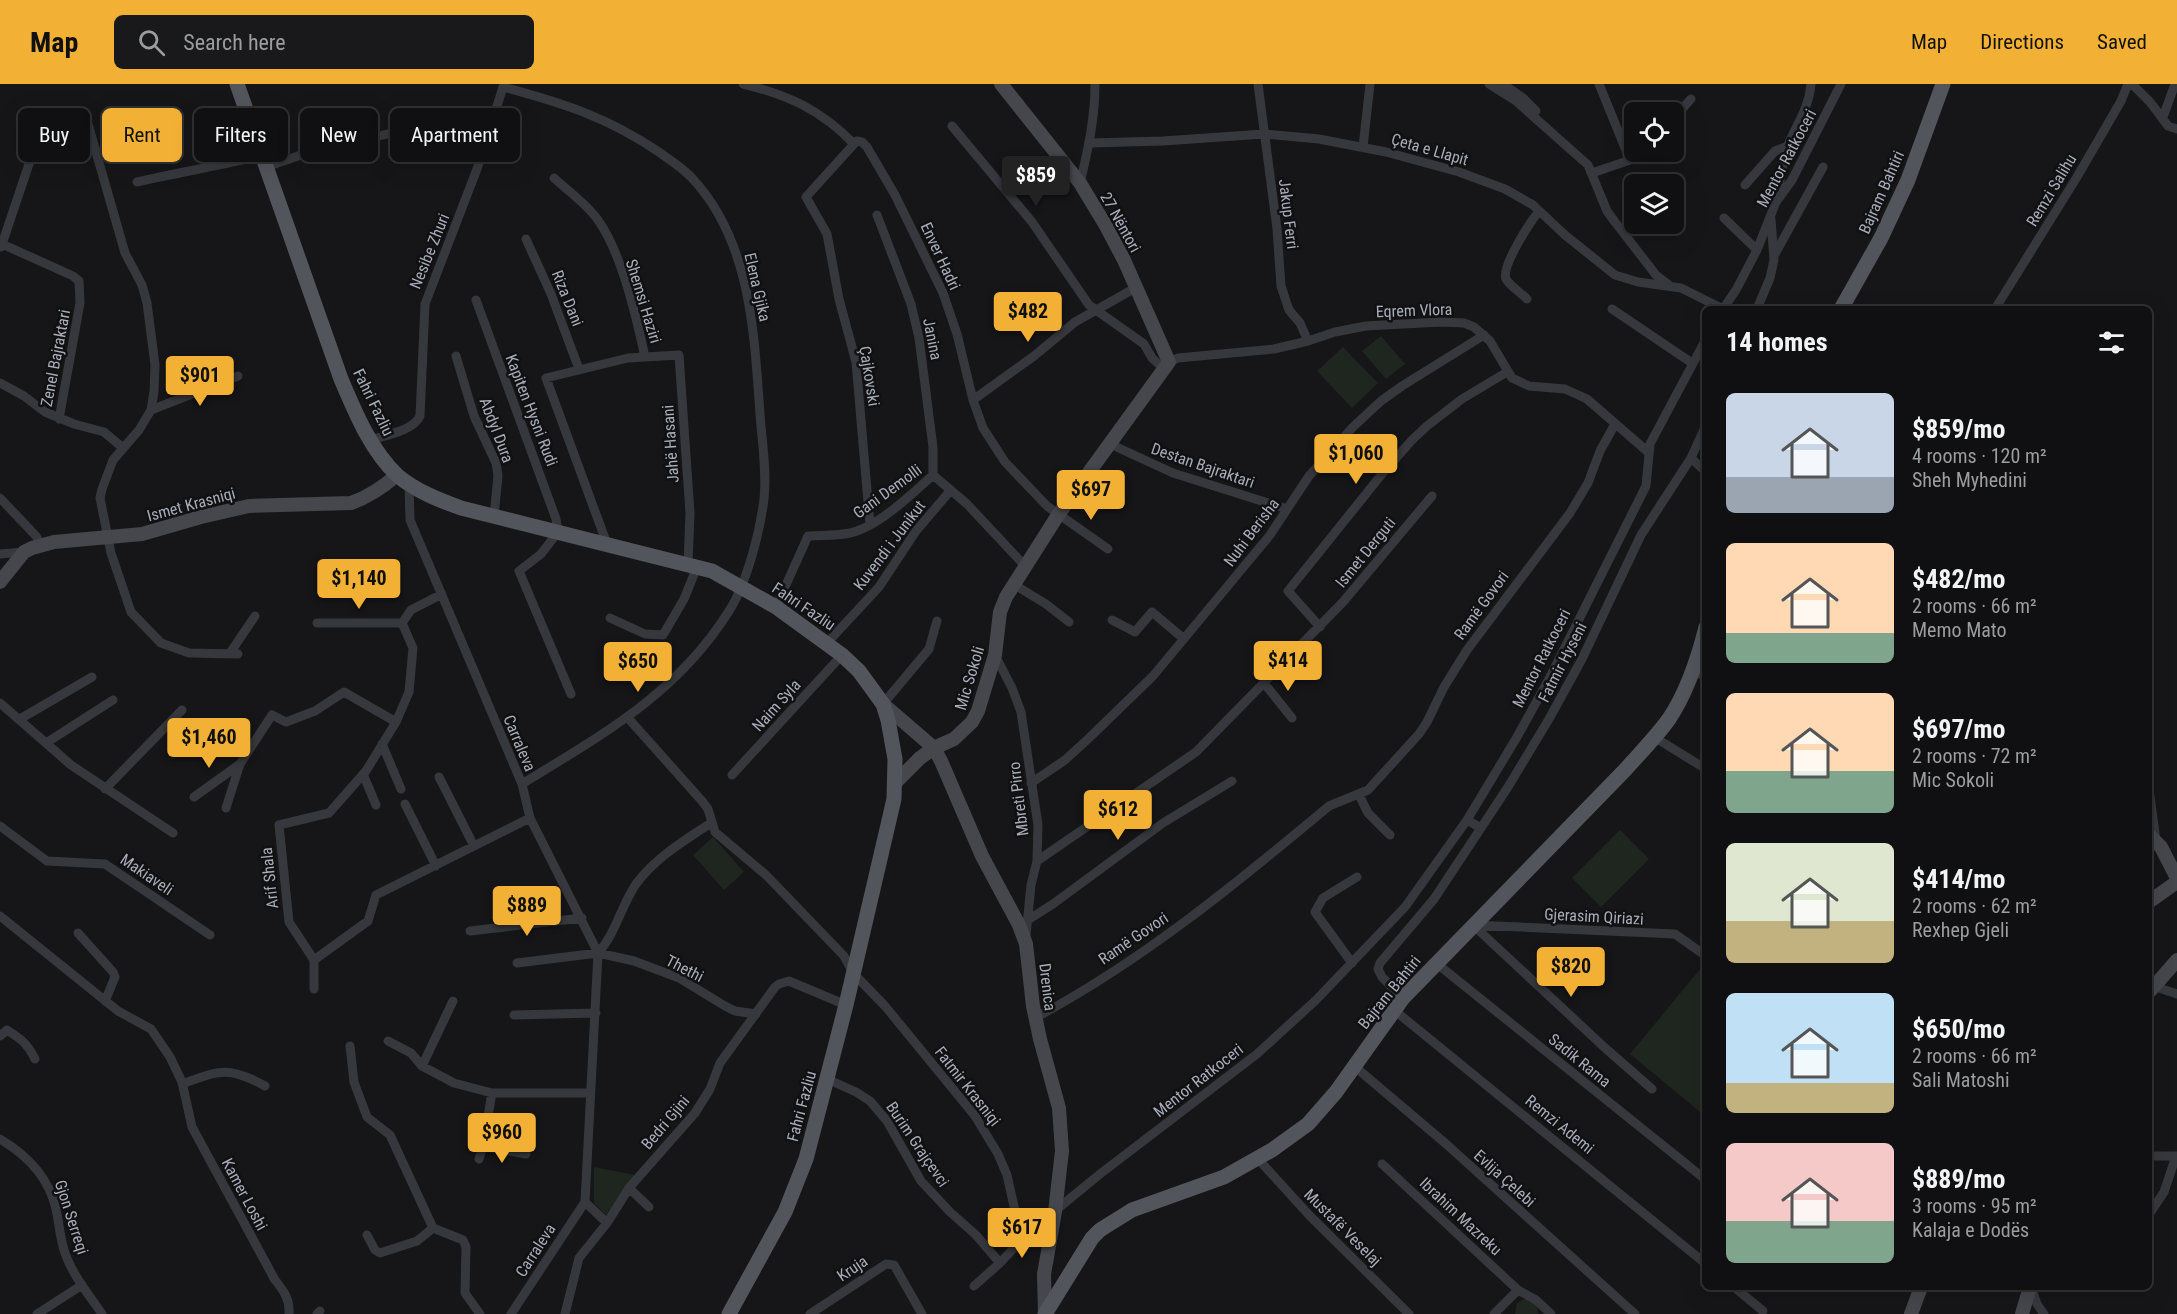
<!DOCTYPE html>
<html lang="en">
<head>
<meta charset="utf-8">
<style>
	:root { --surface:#101012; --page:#19191b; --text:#f1f3f6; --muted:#9c9d9f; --line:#303032; --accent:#f2b134 }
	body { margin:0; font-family:"Roboto Condensed",sans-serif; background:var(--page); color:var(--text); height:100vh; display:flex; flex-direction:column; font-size:22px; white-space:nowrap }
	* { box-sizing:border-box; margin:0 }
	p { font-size:20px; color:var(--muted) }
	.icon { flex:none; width:33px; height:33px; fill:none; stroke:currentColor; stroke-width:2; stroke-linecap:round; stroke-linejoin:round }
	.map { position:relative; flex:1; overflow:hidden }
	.details { position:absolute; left:1702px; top:222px; width:450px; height:984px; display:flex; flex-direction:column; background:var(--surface); border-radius:9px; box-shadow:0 6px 24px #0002,0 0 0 2px var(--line) }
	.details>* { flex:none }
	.guide { position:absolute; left:18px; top:24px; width:570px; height:54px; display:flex; gap:12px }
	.controls { position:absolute; left:1624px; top:18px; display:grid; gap:12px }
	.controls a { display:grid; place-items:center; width:60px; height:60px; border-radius:9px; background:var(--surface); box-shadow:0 6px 24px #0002,0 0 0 2px var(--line); font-size:30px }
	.price { position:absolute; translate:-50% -51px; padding:0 14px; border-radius:6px; background:var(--accent); color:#111; font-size:20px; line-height:39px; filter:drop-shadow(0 2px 3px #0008) }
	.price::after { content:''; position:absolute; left:50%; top:36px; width:18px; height:14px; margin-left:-9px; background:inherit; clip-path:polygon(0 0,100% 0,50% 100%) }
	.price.on { background:#222; color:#fff }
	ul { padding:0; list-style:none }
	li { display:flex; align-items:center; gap:18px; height:150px; padding:0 24px }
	li span { display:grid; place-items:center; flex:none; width:168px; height:120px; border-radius:9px; color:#555 }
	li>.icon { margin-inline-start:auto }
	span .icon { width:72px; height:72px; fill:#fffc; stroke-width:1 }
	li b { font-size:26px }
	h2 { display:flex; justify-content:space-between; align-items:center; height:72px; padding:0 24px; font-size:26px }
	.pill { padding:0 21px; border-radius:9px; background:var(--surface); box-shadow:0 6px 24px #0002,0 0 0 2px var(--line); font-size:21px; line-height:54px }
	.pill.on { background:var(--accent); color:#111 }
	header { display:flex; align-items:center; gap:36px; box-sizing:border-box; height:84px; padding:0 30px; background:var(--accent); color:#111 }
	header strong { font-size:28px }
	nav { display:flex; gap:33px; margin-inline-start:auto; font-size:21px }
	.search { width:420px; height:54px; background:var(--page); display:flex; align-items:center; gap:15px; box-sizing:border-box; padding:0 21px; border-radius:9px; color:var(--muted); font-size:22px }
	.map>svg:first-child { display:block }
	.green { fill:#1e261f }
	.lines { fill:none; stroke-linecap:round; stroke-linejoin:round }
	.street { stroke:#37383d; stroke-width:9 }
	.secondary { stroke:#45474d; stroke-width:14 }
	.primary { stroke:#53555c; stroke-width:15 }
	.labels { text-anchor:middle; stroke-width:5; stroke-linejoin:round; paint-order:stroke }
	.street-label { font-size:16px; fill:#a8adb8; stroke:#111113 }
</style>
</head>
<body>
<header>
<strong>Map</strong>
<div class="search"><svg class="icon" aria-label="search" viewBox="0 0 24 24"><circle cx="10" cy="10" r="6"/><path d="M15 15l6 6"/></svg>Search here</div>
<nav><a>Map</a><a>Directions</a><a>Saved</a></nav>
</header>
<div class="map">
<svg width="2177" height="1230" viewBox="0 0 2177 1230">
	<rect width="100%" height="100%" fill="#161618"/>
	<path class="green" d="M1381,252L1405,280L1386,295L1362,267Z
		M1343,263L1378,299L1352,324L1317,287Z
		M1620,746L1649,775L1601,823L1572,794Z
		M713,753L744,788L724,806L693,771Z
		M1705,879V1032L1630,970Z
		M594,1083L635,1091L606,1131L594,1119Z
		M1524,1215H1529L1537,1221L1538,1230H1515L1517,1219Z"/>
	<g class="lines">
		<path class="street" d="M743,0C789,11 821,26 854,60L857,57L862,58L867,63L895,111L943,209L957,250L973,316L983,344L1005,378L1047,422L1108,465
			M1258,0L1277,145L1281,202L1289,226L1300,239L1308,257
			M1489,0L1516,17L1588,81L1607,127L1615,138L1656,191L1669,201
			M1503,0L1523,14L1536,27
			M1599,0L1630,76
			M2132,0L2150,18L2168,42L2177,45
			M503,3C563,19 607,33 659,68C670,76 683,84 692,94C751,157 754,249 760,330C762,358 767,387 764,415C760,447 747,499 729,527C677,610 603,650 522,700
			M2163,33L2175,0
			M1674,34L1691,15
			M88,40L125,169L142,201L147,219L155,281L154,308L151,326L139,346L113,376L102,405L100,414L111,469L131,528L161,559L189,569L238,570
			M952,42L1032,138L1089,221L1144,260L1152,274L1164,285
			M1090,59L1163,57L1264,50L1319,55L1386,68L1459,88L1505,105L1533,121L1565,151L1615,191L1638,198L1681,204L1723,225
			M854,60L806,113L827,150L839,215L856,278L870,441
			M1363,63L1370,0
			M266,83L301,71L416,43
			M1592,89L1630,76L1640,68
			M554,94C568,107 587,120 598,136C622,170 636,232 645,273
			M137,98C179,88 221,82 262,71
			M1080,99C1088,66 1095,34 1095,0
			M1745,101L1775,67L1788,62
			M1777,112C1781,96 1782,77 1788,61C1797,40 1809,24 1811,0
			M877,131L911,220L919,254L933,363V391
			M1724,134L1757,166
			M526,155L551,210L579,285
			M2,160L73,192L79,197L80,219L59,335
			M1,163L32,71
			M1775,170L1823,83
			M1527,215C1521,209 1510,202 1506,195C1501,182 1531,137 1539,127
			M476,216L556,435L558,448L541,470L519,487L571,610
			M1612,225L1692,279
			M1723,225L1736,206L1757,166L1776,118L1792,96L1841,0
			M1757,225L1770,194L1774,176L1771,135
			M1995,225L2077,93L2121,17L2128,0
			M456,272L474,332L496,379L498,391L494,433
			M1169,278L1178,274L1274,265L1308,257L1335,248L1366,242L1441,238L1464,239L1474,243L1490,257L1512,294L1529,302L1565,305L1587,315L1648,368
			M0,299L24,312L45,328L74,340L104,348L123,364
			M973,316L1034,272L1075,238L1137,203
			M151,326L238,292
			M1706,341L1691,374L1706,388
			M371,356C386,351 413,347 420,332L425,220L477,85L504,0
			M1110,360L1173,389L1287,425
			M933,391L967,420L1025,482
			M409,400L410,436L522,700L530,734L598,869L585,1118L511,1230
			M0,414L36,452L41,461
			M607,460L546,294L628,274L679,271L690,429L688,480
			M0,470L24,468
			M1013,500L1046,520L1069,538
			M776,523L808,452C822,451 836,452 850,449C878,443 912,410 933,391
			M610,534L645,550L663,551L684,515L697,483
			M1112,536L1135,548L1152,528L1184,555
			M317,539H402
			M402,539L411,526L442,510
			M1320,543L1288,507L1382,390L1412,356L1427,342L1462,315L1507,288
			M827,559L879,503L916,447L950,407
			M230,569L255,532
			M995,571L1012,604L1021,628L1038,741L1037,777L1031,801L1026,851
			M1693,586L1706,593
			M1264,599L1292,634
			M0,619L71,681L173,749
			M883,620L929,565L937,537
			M628,634L702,717L708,725L715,748L767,792L844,872L853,889L885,922L975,1032L998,1070L1007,1091L1018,1140L1028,1149
			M20,635L92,593
			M1654,653L1706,685
			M46,659L113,616
			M382,660L401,705
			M363,690L376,721
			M732,691L842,571
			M439,693L474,762
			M1031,699L1065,676L1088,655L1153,592L1270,451L1309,392L1353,343L1381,317L1402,302L1484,251
			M105,705L182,626
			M1359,711L1368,729L1390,751
			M2150,712L2156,757
			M194,713L240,680
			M405,720L436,782
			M226,724L240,680L272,631L286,638L315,627L344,608L396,638
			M0,742L47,777L105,780L210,851
			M1481,744L1508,703L1549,635L1582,575L1641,451L1691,374
			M1037,777L1196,668L1343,518L1432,412
			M0,832L118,927L151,945L170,973L182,998L192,1043L275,1196C284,1207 290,1215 289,1230
			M1023,839L1053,820L1163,739L1232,697
			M1473,841L1604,963L1652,1005
			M1473,841L1675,850L1706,872
			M470,847L582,834
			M78,849L113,888L115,893L105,917
			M598,869C616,849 621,822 636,800C655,774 685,756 711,739
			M314,876L368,837L376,811L530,734
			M517,879L598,869L634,877L679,894L725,922L735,927L756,930
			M1352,879L1315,828L1323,814L1357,793
			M1436,879L1706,1096
			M2153,902L2177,910
			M314,905V876L289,838L279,741L329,729L366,687L396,638L409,608L413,564L402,539
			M1403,914L1382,893L1378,885L1380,879L1434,815L1481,744L1467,736
			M1394,926L1706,1180
			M514,931L596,929
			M1035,934C1142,877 1237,799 1329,722L1368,706L1419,650L1427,638L1444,603L1467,566L1570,429L1588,399L1600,367L1615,340
			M0,952L7,946C21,955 27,959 35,975
			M388,957L411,969L422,982L454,999L492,1009H590
			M350,962L354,998L367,1033L390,1051L433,1144L463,1156L466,1163L465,1209L480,1230
			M422,982L453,917
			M1354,982L1445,1059L1635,1230
			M827,995L856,1008L870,1017L887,1037L921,1097L950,1128L976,1151L1000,1179
			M182,1000C220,986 229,982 265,1002
			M0,1055C27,1071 49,1094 56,1125C59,1139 60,1153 64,1166C71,1189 89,1211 102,1230
			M483,1062L526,1070
			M2150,1072H2177
			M479,1075L483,1062L492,1009
			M1258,1075L1309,1131L1409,1230
			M1382,1080L1518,1206L1494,1230
			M629,1104L649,1123
			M585,1118L607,1139
			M2150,1129L2164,1108L2176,1072
			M367,1151L375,1166L380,1169L417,1157L433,1144
			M974,1202L1000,1179L1028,1149L1100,1090L1257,970L1316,916L1405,823L1467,736L1517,653L1549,595L1646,402L1650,360L1706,255
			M1734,1203L1763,1227
			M2031,1203L2037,1220L2044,1230
			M1518,1206L1536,1216L1551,1230
			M37,1230L82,1201
			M317,1230L320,1227
			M565,1230L579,1174L607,1139L629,1104L695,1029L710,1005L720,979L775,903L779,900L789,897L846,921
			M810,1230L886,1180L894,1181L922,1230"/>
		<path class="secondary" d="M0,498L24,468L32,464L54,458L142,450L201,433L249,422L351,419C369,413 383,403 397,391
			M883,620L934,664L941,677L982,772L1019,841L1026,860L1033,922L1040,955L1059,1024L1062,1067L1055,1128L1044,1190L1045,1230
			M896,698L920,674L934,664L954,655L972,638L978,627L995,571L1000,528L1006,513L1058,431L1169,278L1124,176L1106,142L1080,99L1001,0
			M2150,752L2161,763L2177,794
			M2150,817L2177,798
			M2150,907L2177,876
			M1911,1230L1921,1203
			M2022,1230L2030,1203"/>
		<path class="primary" d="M237,0L341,295C355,328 371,367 398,392C416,407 439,416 461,424L712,487L776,523L842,571L859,587L883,620L888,636L895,675L894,715L846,921L806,1075L785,1128L729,1230
			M1841,225L1881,154L1908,96L1943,0
			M1045,1230L1092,1154L1100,1146L1132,1126L1224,1093L1272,1066L1308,1040L1336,1008L1403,914L1625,686C1640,669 1656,653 1669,635C1687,608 1698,575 1706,543"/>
	</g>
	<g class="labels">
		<g class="street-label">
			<text transform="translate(1430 65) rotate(16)" y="6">Çeta e Llapit</text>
			<text transform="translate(1786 74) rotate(-62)" y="6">Mentor Ratkoceri</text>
			<text transform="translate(2051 106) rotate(-59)" y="6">Remzi Salihu</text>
			<text transform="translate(1881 108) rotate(-66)" y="6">Bajram Bahtiri</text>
			<text transform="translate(1289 130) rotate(83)" y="6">Jakup Ferri</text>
			<text transform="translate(1121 138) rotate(61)" y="6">27 Nëntori</text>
			<text transform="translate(429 167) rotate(-68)" y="6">Nesibe Zhuri</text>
			<text transform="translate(941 172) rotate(65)" y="6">Enver Hadri</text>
			<text transform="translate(758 203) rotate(77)" y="6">Elena Gjika</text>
			<text transform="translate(568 214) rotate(68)" y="6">Riza Dani</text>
			<text transform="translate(644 217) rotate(73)" y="6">Shemsi Haziri</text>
			<text transform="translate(1414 226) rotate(-2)" y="6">Eqrem Vlora</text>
			<text transform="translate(933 255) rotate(79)" y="6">Janina</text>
			<text transform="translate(55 274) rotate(-79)" y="6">Zenel Bajraktari</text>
			<text transform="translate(870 292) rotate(81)" y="6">Çajkovski</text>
			<text transform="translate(374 318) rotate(64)" y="6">Fahri Fazliu</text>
			<text transform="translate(532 326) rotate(69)" y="6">Kapiten Hysni Rudi</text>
			<text transform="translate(497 346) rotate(69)" y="6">Abdyl Dura</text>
			<text transform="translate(670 360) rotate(-94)" y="6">Jahë Hasani</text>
			<text transform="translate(1203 381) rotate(19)" y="6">Destan Bajraktari</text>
			<text transform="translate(887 407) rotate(-36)" y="6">Gani Demolli</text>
			<text transform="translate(191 420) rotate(-15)" y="6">Ismet Krasniqi</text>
			<text transform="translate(1251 448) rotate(-53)" y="6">Nuhi Berisha</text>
			<text transform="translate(889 461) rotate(-53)" y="6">Kuvendi i Junikut</text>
			<text transform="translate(1365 468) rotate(-51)" y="6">Ismet Derguti</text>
			<text transform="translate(1481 521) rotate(-54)" y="6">Ramë Govori</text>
			<text transform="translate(804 522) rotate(34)" y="6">Fahri Fazliu</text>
			<text transform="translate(1541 574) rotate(-63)" y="6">Mentor Ratkoceri</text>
			<text transform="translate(1562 578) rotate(-63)" y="6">Fatmir Hyseni</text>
			<text transform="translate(969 594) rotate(-73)" y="6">Mic Sokoli</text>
			<text transform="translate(776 621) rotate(-48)" y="6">Naim Syla</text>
			<text transform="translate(520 659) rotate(67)" y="6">Carraleva</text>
			<text transform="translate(1018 715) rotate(-97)" y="6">Mbreti Pirro</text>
			<text transform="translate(147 790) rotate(34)" y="6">Makiaveli</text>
			<text transform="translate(269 794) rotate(-96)" y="6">Arif Shala</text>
			<text transform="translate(1594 832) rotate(3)" y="6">Gjerasim Qiriazi</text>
			<text transform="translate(1133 854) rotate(-34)" y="6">Ramë Govori</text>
			<text transform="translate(685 884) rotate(27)" y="6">Thethi</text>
			<text transform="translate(1048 903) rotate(83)" y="6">Drenica</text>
			<text transform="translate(1389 908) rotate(-51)" y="6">Bajram Bahtiri</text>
			<text transform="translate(1580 976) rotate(39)" y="6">Sadik Rama</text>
			<text transform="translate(1198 996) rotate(-38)" y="6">Mentor Ratkoceri</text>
			<text transform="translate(968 1002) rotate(52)" y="6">Fatmir Krasniqi</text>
			<text transform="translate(801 1022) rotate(-75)" y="6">Fahri Fazliu</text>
			<text transform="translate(665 1038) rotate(-50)" y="6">Bedri Gjini</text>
			<text transform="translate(1560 1040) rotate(39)" y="6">Remzi Ademi</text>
			<text transform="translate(918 1060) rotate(56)" y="6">Burim Grajçevci</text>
			<text transform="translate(1505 1094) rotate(42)" y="6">Evlija Çelebi</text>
			<text transform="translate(245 1110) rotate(62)" y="6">Kamer Loshi</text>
			<text transform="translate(1461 1132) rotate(43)" y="6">Ibrahim Mazreku</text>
			<text transform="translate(72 1133) rotate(72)" y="6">Gjon Serreqi</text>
			<text transform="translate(1343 1143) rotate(45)" y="6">Mustafë Veselaj</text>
			<text transform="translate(535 1166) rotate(-57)" y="6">Carraleva</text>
			<text transform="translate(852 1184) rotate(-34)" y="6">Kruja</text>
		</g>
	</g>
</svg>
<div class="controls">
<a><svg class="icon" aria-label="locate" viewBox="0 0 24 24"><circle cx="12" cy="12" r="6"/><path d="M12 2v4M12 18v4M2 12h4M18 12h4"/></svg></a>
<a><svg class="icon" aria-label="layers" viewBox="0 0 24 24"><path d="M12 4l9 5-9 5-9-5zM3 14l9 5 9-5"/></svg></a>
</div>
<b class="price on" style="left:1036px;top:123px">$859</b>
<b class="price" style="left:1028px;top:259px">$482</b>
<b class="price" style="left:200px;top:323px">$901</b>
<b class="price" style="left:1356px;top:401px">$1,060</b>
<b class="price" style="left:1091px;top:437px">$697</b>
<b class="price" style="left:359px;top:526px">$1,140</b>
<b class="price" style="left:1288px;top:608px">$414</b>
<b class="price" style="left:638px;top:609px">$650</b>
<b class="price" style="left:209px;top:685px">$1,460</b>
<b class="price" style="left:1118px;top:757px">$612</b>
<b class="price" style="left:527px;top:853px">$889</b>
<b class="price" style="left:1571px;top:914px">$820</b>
<b class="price" style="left:502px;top:1080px">$960</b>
<b class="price" style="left:1022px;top:1175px">$617</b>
<div class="guide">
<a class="pill">Buy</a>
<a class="pill on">Rent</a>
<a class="pill">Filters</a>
<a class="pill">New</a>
<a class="pill">Apartment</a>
</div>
<section class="details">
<h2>14 homes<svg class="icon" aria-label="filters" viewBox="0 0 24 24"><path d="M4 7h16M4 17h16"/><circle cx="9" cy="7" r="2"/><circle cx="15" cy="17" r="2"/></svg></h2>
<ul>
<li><span style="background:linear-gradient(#c9d6e8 70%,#9aa5b1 0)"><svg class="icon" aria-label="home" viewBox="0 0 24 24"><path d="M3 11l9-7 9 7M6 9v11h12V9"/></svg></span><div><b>$859/mo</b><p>4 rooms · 120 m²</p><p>Sheh Myhedini</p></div></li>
<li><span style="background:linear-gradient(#ffd9b3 75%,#7fa58c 0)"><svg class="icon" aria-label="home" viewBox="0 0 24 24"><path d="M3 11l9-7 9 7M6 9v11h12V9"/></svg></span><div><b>$482/mo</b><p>2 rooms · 66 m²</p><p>Memo Mato</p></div></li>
<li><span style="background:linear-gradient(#ffd9b3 65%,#7fa58c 0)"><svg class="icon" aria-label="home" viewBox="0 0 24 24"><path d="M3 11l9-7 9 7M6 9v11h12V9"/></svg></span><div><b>$697/mo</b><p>2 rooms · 72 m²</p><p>Mic Sokoli</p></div></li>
<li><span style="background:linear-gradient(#dfe7d0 65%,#c2b280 0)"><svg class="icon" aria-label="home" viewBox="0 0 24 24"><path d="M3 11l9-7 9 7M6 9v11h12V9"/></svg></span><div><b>$414/mo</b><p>2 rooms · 62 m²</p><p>Rexhep Gjeli</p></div></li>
<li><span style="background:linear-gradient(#bfe0f5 75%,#c2b280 0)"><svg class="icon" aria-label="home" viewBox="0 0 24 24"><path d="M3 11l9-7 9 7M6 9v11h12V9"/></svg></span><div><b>$650/mo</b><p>2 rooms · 66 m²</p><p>Sali Matoshi</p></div></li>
<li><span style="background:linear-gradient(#f6c9c9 65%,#7fa58c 0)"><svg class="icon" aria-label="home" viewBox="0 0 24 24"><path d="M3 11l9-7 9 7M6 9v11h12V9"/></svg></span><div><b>$889/mo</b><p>3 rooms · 95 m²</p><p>Kalaja e Dodës</p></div></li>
</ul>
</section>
</div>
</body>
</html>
